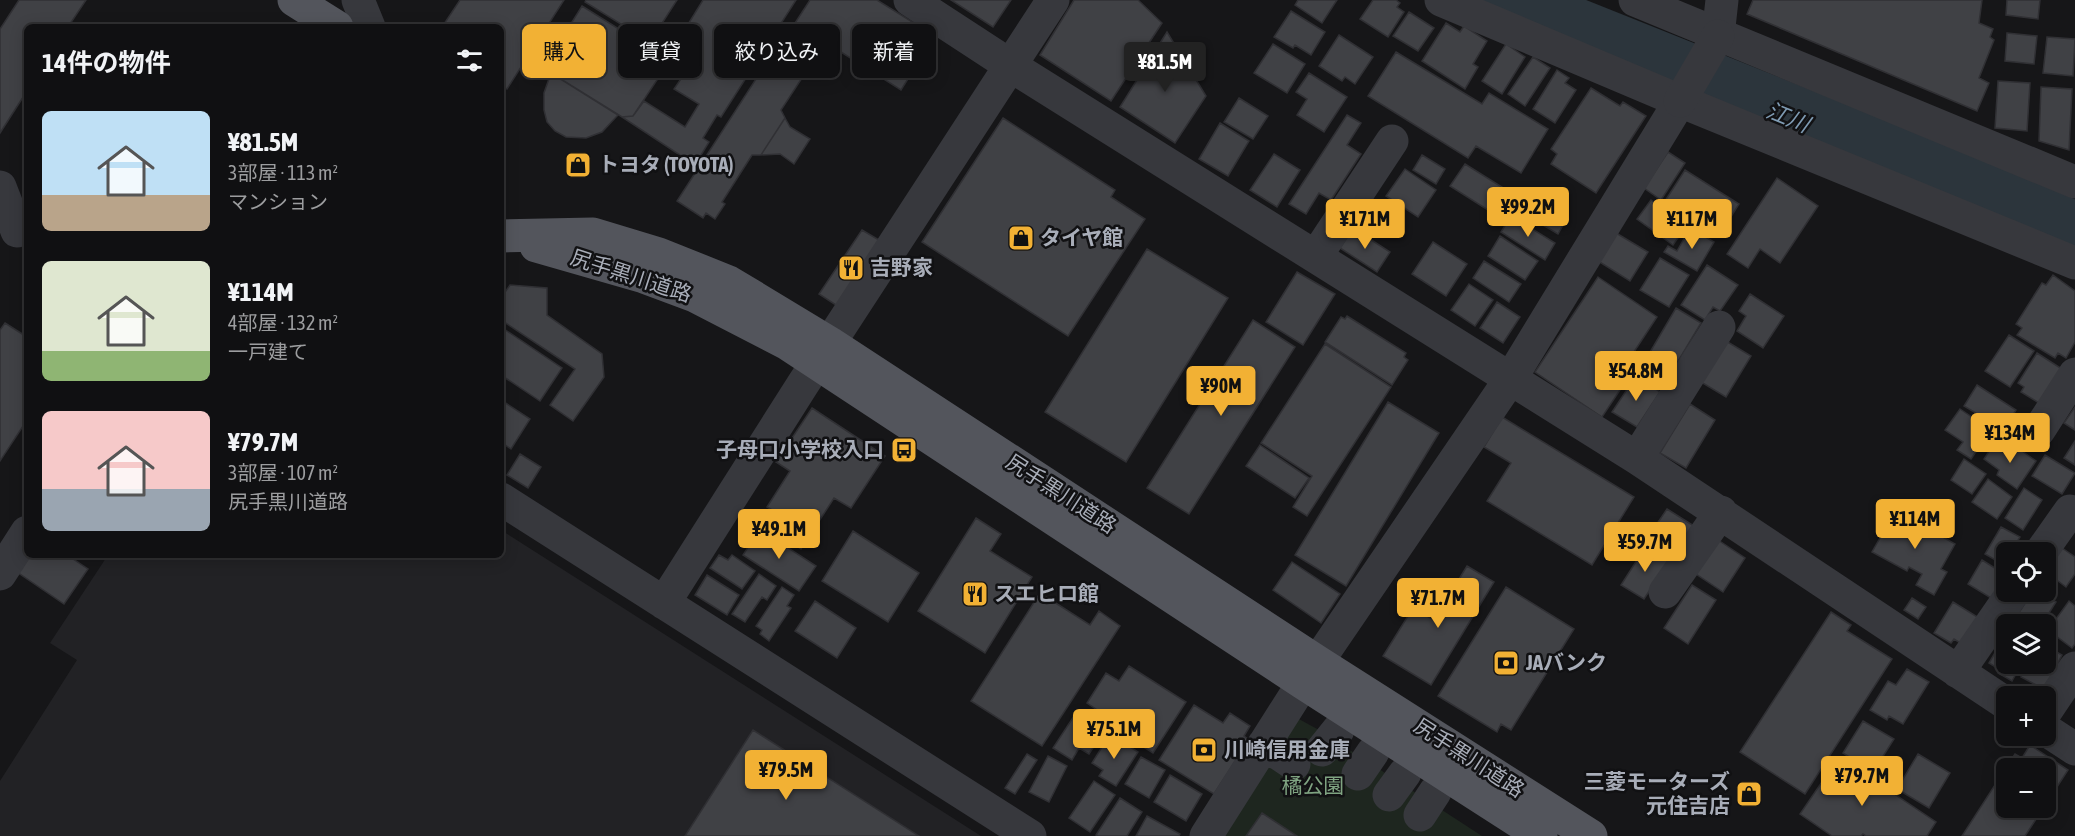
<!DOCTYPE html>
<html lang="ja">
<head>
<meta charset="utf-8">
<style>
	:root { --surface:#101012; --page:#1e1e20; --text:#f1f3f6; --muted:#9c9d9f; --line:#303032; --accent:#f2b134 }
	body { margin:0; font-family:"Asap Condensed","Noto Sans JP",sans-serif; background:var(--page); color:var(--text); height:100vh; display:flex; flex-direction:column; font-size:22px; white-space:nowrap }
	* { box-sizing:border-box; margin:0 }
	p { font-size:20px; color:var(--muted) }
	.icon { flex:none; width:33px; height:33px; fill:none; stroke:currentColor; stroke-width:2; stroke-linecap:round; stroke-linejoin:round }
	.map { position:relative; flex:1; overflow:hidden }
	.sheet { position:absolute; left:24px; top:24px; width:480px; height:534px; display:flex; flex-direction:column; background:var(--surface); border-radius:9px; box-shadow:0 3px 15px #0003,0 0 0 2px var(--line) }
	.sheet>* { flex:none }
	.guide { position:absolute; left:522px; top:24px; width:570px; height:54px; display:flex; gap:12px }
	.controls { position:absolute; left:1996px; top:542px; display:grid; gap:12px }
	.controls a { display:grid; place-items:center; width:60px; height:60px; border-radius:9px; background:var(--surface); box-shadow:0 3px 15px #0003,0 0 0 2px var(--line); font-size:30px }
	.price { position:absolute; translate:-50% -51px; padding:0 14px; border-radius:6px; background:var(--accent); color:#111; font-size:20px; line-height:39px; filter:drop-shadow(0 2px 3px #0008) }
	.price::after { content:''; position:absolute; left:50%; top:36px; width:18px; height:14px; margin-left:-9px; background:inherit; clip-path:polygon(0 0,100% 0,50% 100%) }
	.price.active { background:#222; color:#fff }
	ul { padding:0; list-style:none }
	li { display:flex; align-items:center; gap:18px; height:150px; padding:0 18px }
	li span { display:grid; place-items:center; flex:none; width:168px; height:120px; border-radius:9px; color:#555 }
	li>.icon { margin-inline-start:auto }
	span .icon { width:72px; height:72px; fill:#fffc; stroke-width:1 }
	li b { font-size:26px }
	h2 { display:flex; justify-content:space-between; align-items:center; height:72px; padding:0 18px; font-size:26px }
	.pill { padding:0 21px; border-radius:9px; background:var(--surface); box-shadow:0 3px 15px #0003,0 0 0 2px var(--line); font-size:21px; line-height:54px }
	.pill.active { background:var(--accent); color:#111 }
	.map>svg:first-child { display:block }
	.built { fill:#222225 }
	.green { fill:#1e261f }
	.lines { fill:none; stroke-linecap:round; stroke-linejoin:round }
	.river { stroke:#2c353c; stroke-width:64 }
	.building { fill:#404145; stroke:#303034; stroke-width:1.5 }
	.minor { stroke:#37383d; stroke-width:33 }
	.major { stroke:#53555c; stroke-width:33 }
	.minor-bridge { stroke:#37383d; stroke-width:33 }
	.labels { text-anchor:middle; stroke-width:5; stroke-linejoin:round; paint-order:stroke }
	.poi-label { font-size:21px; font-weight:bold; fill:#a8adb8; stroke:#111113; text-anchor:start }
	.street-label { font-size:21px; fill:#a8adb8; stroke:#111113 }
	.park-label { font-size:21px; fill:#7fa381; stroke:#111113 }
	.water-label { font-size:22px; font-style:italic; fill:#7f9bb3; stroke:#111113 }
</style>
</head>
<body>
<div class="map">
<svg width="2075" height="836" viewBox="0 0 2075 836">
	<rect width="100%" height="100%" fill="#161618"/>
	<path class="built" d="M501,530L981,836H0V781L77,660L50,643L108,555H501Z"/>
	<path class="green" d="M1297,718L1319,730L1482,836H1223Z"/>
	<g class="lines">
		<path class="river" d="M1500,0L1925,170L2075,234"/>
	</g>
	<path class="building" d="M19,0H86L68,27H27V91L0,133V29Z
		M460,0H564L507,89L501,85V27H442Z
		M586,0H677L650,42L585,2Z
		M703,0H796L721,117L717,115L703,138L709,142L695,165L622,117L633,116L644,101L685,127L699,104L674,89L702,48L682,34Z
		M810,0H877L935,36L901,90L795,23Z
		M951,0H1011L993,27Z
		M1074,0H1138L1162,23L1111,101L1040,55Z
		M1298,0H1337L1322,23L1295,5Z
		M1373,0H1396L1400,3L1397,7L1404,12L1388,37L1360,19Z
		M1753,0H1982L1979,23L1993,29L1990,37L1994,40L1979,78L1989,83L1977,111L1747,14Z
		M2007,0H2040L2038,19L2006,15Z
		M582,6L635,39L631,48L648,60L643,70L657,80L633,116L622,117L551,73L547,62Z
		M1291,11L1325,32L1311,55L1295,45L1293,48L1274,37Z
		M1409,12L1434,28L1418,51L1393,36Z
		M1446,23L1460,32L1464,26L1487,41L1473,64L1478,67L1465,89L1422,61Z
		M791,25L816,41L812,47L819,52L781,110L785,118L761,155H752L722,202L725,204L715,219L706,213L703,218L677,201Z
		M1167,32L1206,96L1175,143L1120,107Z
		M2007,33L2037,36L2034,64L2005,61Z
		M1339,35L1373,57L1355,84L1345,77L1342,81L1319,66Z
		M2047,37L2075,39L2073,76L2043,73Z
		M1273,44L1305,64L1287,93L1254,73Z
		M1506,44L1525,57L1502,94L1482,81Z
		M1396,52L1482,104L1489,93L1548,129L1521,173L1476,146L1468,158L1368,96Z
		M1533,57L1550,68L1525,106L1508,94Z
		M1557,70L1569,78L1565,83L1576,90L1555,123L1533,109Z
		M551,73L618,115L602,132L586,138L566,137L555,131L547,122L544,110V93Z
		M1309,73L1347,97L1324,132L1297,115L1307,99L1296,92Z
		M1998,81L2030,83L2027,131L1995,128Z
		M2041,87L2072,89L2069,150L2039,141Z
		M1591,88L1620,106L1623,102L1646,116L1596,193L1551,164L1557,154L1551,149Z
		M1239,98L1268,116L1253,139L1224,122Z
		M1347,115L1361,123L1347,145L1361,154L1331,200L1319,193L1306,214L1289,204Z
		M785,118L790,127L810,139L794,164L780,154L761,155Z
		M1003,118L1115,190L1111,197L1145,219L1068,336L922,242Z
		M1220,123L1249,141L1228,176L1199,159Z
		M1668,152L1685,163L1661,200L1644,188Z
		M1274,154L1300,170L1277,207L1250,190Z
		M1422,155L1445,169L1436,184L1413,170Z
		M1465,164L1513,194L1499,217L1450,186Z
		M1405,169L1436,190L1418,217L1386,196Z
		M1685,170L1739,204L1719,236L1665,201Z
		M1777,178L1818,206L1780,263L1760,249L1748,268L1727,254Z
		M1525,193L1567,218L1558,234L1516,209Z
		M1651,200L1687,225L1673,245L1637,219Z
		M1511,216L1555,243L1545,260L1501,232Z
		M1353,228L1390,252L1377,272L1340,248Z
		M1690,228L1714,242L1697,271L1664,252L1668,246L1677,251Z
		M862,230L884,243L839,307L819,294Z
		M1616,233L1648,252L1630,281L1598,261Z
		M1500,236L1538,261L1525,280L1488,256Z
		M1433,242L1467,264L1446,296L1412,274Z
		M1147,249L1228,298L1126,462L1045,412Z
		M1660,258L1689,275L1669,307L1640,290Z
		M1484,261L1521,284L1509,302L1473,278Z
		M1707,265L1738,285L1720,311L1713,307L1705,320L1681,305Z
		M1297,272L1335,294L1303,345L1266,322Z
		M2053,275L2075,291V342L2066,358L2058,353L2055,358L2017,335L2022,328L2016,324L2042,283L2046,285Z
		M1598,277L1657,317L1624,367L1632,372L1602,417L1535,372Z
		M1469,284L1493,300L1475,326L1451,310Z
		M510,285L547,288V315L602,354L604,377L573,421L550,405L575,369L501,320V298Z
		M1750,294L1784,316L1763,348L1737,331L1746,316L1739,311Z
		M1497,302L1520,317L1503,343L1480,328Z
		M1676,308L1701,323L1668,378L1643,364Z
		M1347,316L1406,353L1404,357L1408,360L1392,385L1325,342L1341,317L1345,319Z
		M1253,320L1295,347L1189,514L1147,488Z
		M5,323L27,337V420L0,461V330Z
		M501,327L562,368L540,401L501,375Z
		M2009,335L2034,351L2010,387L1985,371Z
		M1726,341L1751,356L1726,397L1701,382Z
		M1325,344L1391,387L1307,516L1293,507L1312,476L1261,443Z
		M2037,353L2065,371L2039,403L2021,392L2024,387L2018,383Z
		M1636,376L1660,392L1637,427L1612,412Z
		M1977,385L2016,410L2004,430L1964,406Z
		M501,400L530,419L511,449L501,442Z
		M1388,402L1439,433L1346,586L1295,555Z
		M1690,404L1715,420L1686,468L1660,453Z
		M2075,407V430L2064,423Z
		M812,408L885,456L851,508L834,498L801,549L765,525L774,511L767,507L790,471L776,462Z
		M1960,409L1991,430L1971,459L1957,450L1963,442L1945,430Z
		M1502,417L1634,497L1592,565L1487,501L1511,463L1484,447Z
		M2075,441V465L2064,458Z
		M1995,442L2011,453L2015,446L2036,461L2017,489L1997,475L1999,470L1984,459Z
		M1260,445L1309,478L1295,498L1246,466Z
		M520,454L541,467L528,488L507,475Z
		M2045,455L2075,473L2062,494L2032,476Z
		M1964,459L1986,474L1972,494L1951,480Z
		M1988,479L2012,497L1997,519L1972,502Z
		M2024,488L2042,500L2023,530L2005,518Z
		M1667,509L1694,526L1676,555L1648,537Z
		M1896,510L1955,544L1941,569L1947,572L1934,595L1916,585L1922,574L1909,567L1907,571L1872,552Z
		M976,518L1001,534L990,551L1032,577L985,653L918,611Z
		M756,527L816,566L799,591L743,555L754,538L750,536Z
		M2001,527L2020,537L2011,552H2007V559L2004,565L1985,554Z
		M853,531L919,573L888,622L822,581Z
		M1718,540L1745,558L1723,592L1696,574Z
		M1646,546L1669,561L1644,599L1621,585Z
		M2062,548L2075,557V574L2066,587L2046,572Z
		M28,555H67L88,569L64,604L17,572Z
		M719,555L728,560L732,555L755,571L742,589L710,568Z
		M1982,560L2006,575L1991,598L1968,584Z
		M1292,562L1340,594L1321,623L1273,590Z
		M1467,566L1494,582L1431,685L1383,656L1413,608L1434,620Z
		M759,574L776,586L767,600L762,597L745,622L732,614Z
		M707,575L739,595L727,615L695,595Z
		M1692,585L1716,600L1688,644L1664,628Z
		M782,587L794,595L787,606L791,608L769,641L760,634L762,630L756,626Z
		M1506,587L1574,629L1511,730L1501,724L1497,732L1438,696Z
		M2033,591H2039L2056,602L2042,624H2034L2018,614Z
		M1040,593L1090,625L1099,611L1120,626L1042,746L971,701Z
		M1912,598L1926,607L1918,619L1904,610Z
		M815,601L856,628L837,658L795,631Z
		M2069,601L2075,606V644L2072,648L2048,630Z
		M1953,602L1979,618L1962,644L1954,639L1951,643L1934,633Z
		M1831,612L1851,625L1847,631L1892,659L1805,794L1740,752Z
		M2007,632V663H2022L2012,681L1998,673L1999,669L1989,663Z
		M2046,646L2062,655L2044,689L2021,677L2028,663H2046Z
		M1129,666L1186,702L1153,753L1106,723L1109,718L1087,703L1106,673L1119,681Z
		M1907,669L1929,682L1903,724L1889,716L1887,720L1870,710L1888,681L1896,685Z
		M1194,705L1223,723L1230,713L1250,726L1244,736L1249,740L1214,794L1159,760Z
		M1076,713L1104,731L1089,754L1079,748L1072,760L1053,748Z
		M1863,721L1894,739L1873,772L1843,753Z
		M753,730L919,836H685Z
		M1110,734L1138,752L1116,786L1099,776L1103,770L1092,763Z
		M2030,745L2068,770L2046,804V768H2007V807H2044L2025,836H1962L2015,754L2022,758Z
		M1027,754L1037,760L1015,794L1005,788Z
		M1918,754L1950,773L1929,808L1897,789Z
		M1048,756L1067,766L1049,802L1029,792Z
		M1141,757L1165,770L1149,798L1125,784Z
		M1839,757L1936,822L1927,836H1866L1863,834L1861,836H1832L1800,814Z
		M1170,775L1202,794L1186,821L1154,802Z
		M1094,781L1115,795L1090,832L1069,818Z
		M1120,798L1142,812L1127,836H1098L1096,835Z
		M1262,813L1297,836H1246Z
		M1147,816L1180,834L1179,836H1136Z"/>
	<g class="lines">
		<path class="minor" d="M358,0L369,27
			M910,0L1011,66L1637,458L2007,704
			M1441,0L1680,101L2075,263
			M1635,0L2075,182
			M1718,36L1722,0
			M0,187L17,231
			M1316,256L1392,141
			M2039,430L2075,374
			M1637,458L1719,327
			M501,499L1030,836
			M2041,552L2070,511
			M0,574L27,532
			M1665,592L1721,512
			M664,603L803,384L1053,0
			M1958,672L2014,591
			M2046,711L2075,668
			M2046,730L2075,749
			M1264,744L1294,764
			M1322,750L1338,730
			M1358,774L1373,752
			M1389,795L1405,773
			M1420,815L1435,792
			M1206,836L1303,683L1511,378L1680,101"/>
		<path class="major" d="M294,0L337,27
			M501,236L593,234L659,254L729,282L830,343L1318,662L1591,836
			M536,246L644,277L695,296L786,343L1303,683L1541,836"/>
		<path class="minor-bridge" d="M1680,101L1718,36"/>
	</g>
	<defs>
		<g id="shop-square" transform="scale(1.35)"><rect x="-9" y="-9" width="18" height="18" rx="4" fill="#f2b134" stroke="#111113"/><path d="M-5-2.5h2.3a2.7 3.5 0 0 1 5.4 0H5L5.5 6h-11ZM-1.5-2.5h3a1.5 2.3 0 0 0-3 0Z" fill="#111"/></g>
		<g id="restaurant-square" transform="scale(1.35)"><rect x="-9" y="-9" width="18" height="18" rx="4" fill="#f2b134" stroke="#111113"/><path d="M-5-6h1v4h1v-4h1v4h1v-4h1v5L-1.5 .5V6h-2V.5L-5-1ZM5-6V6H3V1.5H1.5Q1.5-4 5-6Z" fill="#111"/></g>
		<g id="bus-square" transform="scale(1.35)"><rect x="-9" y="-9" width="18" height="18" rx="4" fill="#f2b134" stroke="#111113"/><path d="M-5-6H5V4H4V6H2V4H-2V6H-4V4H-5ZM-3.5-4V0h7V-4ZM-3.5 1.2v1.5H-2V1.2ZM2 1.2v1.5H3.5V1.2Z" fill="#111"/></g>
		<g id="bank-square" transform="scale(1.35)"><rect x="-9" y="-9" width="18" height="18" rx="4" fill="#f2b134" stroke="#111113"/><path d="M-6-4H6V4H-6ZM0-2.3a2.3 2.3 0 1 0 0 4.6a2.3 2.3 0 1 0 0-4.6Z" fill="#111"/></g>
	</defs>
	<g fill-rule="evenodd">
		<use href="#shop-square" x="578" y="165"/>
		<use href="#shop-square" x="1021" y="238"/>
		<use href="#restaurant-square" x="851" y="268"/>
		<use href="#bus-square" x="904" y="450"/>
		<use href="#restaurant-square" x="975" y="594"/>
		<use href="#bank-square" x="1506" y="663"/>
		<use href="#bank-square" x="1204" y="750"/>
		<use href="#shop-square" x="1749" y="794"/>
	</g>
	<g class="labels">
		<g class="poi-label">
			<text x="598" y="172">トヨタ (TOYOTA)</text>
			<text x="1040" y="245">タイヤ館</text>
			<text x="870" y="275">吉野家</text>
			<text x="884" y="457" text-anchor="end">子母口小学校入口</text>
			<text x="994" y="601">スエヒロ館</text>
			<text x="1526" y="670">JAバンク</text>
			<text x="1224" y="757">川崎信用金庫</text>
			<text x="1730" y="789" text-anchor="end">三菱モーターズ<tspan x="1730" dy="24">元住吉店</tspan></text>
		</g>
		<g class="street-label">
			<text transform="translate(631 276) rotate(18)" y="7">尻手黒川道路</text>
			<text transform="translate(1061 494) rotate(33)" y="7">尻手黒川道路</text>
			<text transform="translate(1469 758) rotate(33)" y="7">尻手黒川道路</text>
		</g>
		<g class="park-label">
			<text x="1313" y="793">橘公園</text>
		</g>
		<g class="water-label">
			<text transform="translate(1788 117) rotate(22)" y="8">江川</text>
		</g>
	</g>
</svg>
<div class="controls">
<a><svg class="icon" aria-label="locate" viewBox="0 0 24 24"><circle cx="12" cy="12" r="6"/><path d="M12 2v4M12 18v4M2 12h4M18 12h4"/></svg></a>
<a><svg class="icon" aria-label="layers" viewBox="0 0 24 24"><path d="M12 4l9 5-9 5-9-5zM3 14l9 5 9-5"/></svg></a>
<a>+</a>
<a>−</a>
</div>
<b class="price active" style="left:1165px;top:93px">¥81.5M</b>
<b class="price" style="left:1528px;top:238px">¥99.2M</b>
<b class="price" style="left:1365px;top:250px">¥171M</b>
<b class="price" style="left:1692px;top:250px">¥117M</b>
<b class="price" style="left:1636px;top:402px">¥54.8M</b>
<b class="price" style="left:1221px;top:417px">¥90M</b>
<b class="price" style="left:2010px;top:464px">¥134M</b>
<b class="price" style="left:1915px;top:550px">¥114M</b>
<b class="price" style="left:779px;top:560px">¥49.1M</b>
<b class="price" style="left:1645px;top:573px">¥59.7M</b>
<b class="price" style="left:1438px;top:629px">¥71.7M</b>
<b class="price" style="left:1114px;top:760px">¥75.1M</b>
<b class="price" style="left:786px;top:801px">¥79.5M</b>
<b class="price" style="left:1862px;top:807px">¥79.7M</b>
<div class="guide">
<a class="pill active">購入</a>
<a class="pill">賃貸</a>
<a class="pill">絞り込み</a>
<a class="pill">新着</a>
</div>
<section class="sheet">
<h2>14件の物件<svg class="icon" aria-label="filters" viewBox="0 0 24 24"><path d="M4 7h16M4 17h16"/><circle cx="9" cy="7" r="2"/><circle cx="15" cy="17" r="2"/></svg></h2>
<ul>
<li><span style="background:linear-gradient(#bfe0f5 70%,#b9a48a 0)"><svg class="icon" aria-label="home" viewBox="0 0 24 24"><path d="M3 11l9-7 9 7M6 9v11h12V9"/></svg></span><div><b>¥81.5M</b><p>3部屋 · 113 m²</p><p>マンション</p></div></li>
<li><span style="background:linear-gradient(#dfe7d0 75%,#8fb573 0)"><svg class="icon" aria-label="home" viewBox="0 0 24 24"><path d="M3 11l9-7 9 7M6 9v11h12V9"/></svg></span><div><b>¥114M</b><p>4部屋 · 132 m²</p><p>一戸建て</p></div></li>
<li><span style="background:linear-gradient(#f6c9c9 65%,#9aa5b1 0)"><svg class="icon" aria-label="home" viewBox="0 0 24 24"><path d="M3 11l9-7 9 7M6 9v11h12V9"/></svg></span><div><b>¥79.7M</b><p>3部屋 · 107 m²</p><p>尻手黒川道路</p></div></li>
</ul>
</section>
</div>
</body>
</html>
